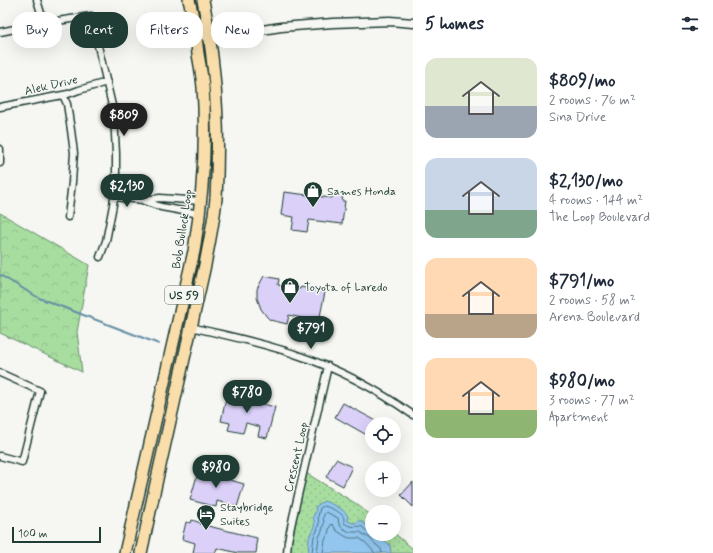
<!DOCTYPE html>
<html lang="en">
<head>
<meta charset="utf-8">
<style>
	:root { --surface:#fff; --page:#f6f6f7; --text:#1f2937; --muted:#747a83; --accent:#1f3d34 }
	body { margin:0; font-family:Mynerve,sans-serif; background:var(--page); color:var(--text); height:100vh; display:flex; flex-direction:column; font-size:15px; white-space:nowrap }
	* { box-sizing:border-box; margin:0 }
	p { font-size:13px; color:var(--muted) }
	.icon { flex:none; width:22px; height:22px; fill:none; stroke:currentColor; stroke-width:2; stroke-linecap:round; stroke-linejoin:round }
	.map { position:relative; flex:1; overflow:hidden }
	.drawer { display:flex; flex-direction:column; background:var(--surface); width:300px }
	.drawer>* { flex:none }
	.guide { position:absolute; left:12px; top:12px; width:341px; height:36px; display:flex; gap:8px }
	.tools { position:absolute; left:365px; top:417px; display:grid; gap:8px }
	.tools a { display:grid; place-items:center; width:36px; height:36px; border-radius:50%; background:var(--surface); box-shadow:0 4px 16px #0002; font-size:20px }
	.scale { position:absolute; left:12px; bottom:10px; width:89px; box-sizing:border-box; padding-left:4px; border:2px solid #1f3d34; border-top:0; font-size:11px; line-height:14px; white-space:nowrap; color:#1f3d34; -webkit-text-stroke:3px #f6f6f2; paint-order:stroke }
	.price { position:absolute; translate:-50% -34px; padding:0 9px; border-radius:14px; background:var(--accent); color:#fff; font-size:13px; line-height:26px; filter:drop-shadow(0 1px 2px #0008) }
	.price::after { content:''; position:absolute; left:50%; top:24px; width:12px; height:9px; margin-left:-6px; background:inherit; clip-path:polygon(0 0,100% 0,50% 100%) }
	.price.active { background:#222; color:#fff }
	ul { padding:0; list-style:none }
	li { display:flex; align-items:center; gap:12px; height:100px; padding:0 12px }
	li span { display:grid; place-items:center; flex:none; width:112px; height:80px; border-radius:12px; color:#555 }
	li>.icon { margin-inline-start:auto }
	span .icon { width:48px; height:48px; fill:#fffc; stroke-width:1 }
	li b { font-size:17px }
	h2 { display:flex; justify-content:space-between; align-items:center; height:48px; padding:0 12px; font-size:17px }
	.pill { padding:0 14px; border-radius:16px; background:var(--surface); box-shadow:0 4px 16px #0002; font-size:14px; line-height:36px }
	.pill.active { background:var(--accent); color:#fff }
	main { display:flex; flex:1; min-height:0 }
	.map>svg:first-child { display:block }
	.grass { fill:url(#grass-dots); stroke:#648d6a }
	.forest { fill:url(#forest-crowns); stroke:#648d6a }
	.water { fill:#92c6ef; stroke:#648fa4 }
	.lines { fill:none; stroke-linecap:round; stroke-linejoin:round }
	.shore { stroke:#4d747f; stroke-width:1 }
	.stream { stroke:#648fa4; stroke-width:2 }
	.building { fill:#dad0f8; stroke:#1f3d34 }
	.street-casing { stroke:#1f3d34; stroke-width:9 }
	.secondary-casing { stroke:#1f3d34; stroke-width:11 }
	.highway-casing { stroke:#1f3d34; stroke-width:14 }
	.street { stroke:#f6f6f2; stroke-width:6 }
	.secondary { stroke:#f6f6f2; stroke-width:8 }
	.highway { stroke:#f9deab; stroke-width:11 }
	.labels { text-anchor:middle; stroke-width:3; stroke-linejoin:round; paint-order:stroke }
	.shield { fill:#f6f6f2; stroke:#60746d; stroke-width:1 }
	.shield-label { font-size:11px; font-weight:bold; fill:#1f3d34 }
	.street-label { font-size:12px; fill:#1f3d34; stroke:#f6f6f2 }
	.poi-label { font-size:12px; fill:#1f3d34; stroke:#f6f6f2; text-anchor:start }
</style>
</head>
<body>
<main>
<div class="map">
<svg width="413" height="553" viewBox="0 0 413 553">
	<defs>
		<pattern id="grass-dots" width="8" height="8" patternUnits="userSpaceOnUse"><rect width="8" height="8" fill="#a8dda0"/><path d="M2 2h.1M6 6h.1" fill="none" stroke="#90bf8a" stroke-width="1.8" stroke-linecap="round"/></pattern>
		<pattern id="forest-crowns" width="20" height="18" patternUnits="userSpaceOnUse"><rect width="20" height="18" fill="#a8dda0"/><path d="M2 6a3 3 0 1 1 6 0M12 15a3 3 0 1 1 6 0" fill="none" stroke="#90bf8a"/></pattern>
	</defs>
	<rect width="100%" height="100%" fill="#f6f6f2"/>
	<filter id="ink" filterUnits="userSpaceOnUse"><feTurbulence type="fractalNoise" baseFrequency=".025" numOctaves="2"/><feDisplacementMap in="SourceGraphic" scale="8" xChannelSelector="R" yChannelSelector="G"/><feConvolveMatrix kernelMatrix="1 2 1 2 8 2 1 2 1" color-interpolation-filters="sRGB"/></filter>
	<g filter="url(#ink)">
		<path class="grass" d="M306,473L355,503L372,516V534H394V533L413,549V553H289Z"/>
		<path class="forest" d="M0,213L89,265L77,332L82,372L0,333Z"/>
		<path class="water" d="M324,501C332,504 343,508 348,516L347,520C353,524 355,524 360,520L372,530V534H377L390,545L391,553H309C308,547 308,538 311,533C314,526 316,525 313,517L316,511L315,507Z"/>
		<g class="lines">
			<path class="shore" d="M312,553L314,536L317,531L319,523L318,517L320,508L324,506C328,507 341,512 343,516C344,518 344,520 344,523C350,527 354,527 361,526L368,532L372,533
				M317,553L319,537L322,531L324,523L323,517L325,513L326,512L338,518L339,524L342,528L350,532H360L366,536L370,538L373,542L381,549L382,553
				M323,553L325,540L328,534L330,526L332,524L333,525L337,531L345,536L349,538H359L366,543L375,553"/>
			<path class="stream" d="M0,275L39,298L159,344"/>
		</g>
		<path class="building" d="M284,192L332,198L333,193L343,194L342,201H345L342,224L309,220L307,232L292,230L294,217L281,215Z
			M264,276L279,279L278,285L300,289L301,287L325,292L317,331L308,329L310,320L289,315L287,324L270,320L267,317L261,309L257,298V289Z
			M237,391L247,394L246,400L275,407L267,438L258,436L260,427L246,423L243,433L228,430L230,423L221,421L227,394L236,396Z
			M343,403L382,424H372V438L335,417Z
			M336,459L352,467L343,486L326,477Z
			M212,466L225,470L223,478L244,484L237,507L217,501L216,507L190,500L198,472L209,475Z
			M413,482V507L401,495Z
			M192,520L201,523L200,524L257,538L256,545L257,546L256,553H238L217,548L215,553H193L195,543L182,539L186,522L191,523Z"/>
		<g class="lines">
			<g class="street-casing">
				<path id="street" d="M37,0L44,23
					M0,32L44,23L91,16L114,114L116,154V181L113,205L106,241L100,257
					M63,95L67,104L71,130L74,153L72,182L68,217
					M0,107L68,94L79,90L107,82
					M0,149V163
					M114,197L143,200L160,198L201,201
					M144,201L161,207L200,214
					M191,327C227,336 265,343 300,356C341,370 378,390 413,415
					M0,373L40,391L22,462L0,456
					M287,553L288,541L293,517L328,366"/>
			</g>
			<g class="secondary-casing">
				<path id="secondary" d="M195,32L210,38L281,27L333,23L390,21L413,23"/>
			</g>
			<g class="highway-casing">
				<path id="highway" d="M125,553L194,251C203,196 207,144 203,87C202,76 200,65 198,54C196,36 194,18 189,0
					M141,553L157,479L205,265C209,243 214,221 216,198C220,132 216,65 203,0"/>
			</g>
			<use href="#street" class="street"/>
			<use href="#secondary" class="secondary"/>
			<use href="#highway" class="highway"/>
		</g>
	</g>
	<defs>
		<g id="shop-pin" transform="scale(1)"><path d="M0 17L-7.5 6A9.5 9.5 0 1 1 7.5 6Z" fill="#1f3d34" stroke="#f6f6f2"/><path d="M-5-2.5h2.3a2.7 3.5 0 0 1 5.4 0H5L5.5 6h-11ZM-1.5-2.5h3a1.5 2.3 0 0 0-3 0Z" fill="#fff"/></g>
		<g id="hotel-pin" transform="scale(1)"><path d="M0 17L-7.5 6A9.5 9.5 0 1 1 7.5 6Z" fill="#1f3d34" stroke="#f6f6f2"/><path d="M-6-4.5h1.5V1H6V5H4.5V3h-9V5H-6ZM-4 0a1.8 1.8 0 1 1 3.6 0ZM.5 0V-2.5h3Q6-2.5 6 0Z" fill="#fff"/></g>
	</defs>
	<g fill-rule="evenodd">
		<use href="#shop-pin" x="313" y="191"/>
		<use href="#shop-pin" x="290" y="287"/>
		<use href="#hotel-pin" x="206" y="514"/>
	</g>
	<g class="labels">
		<rect class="shield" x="165" y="286" width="38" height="18" rx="3"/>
		<g class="shield-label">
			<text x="184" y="299">US 59</text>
		</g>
		<g class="street-label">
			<text transform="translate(51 85) rotate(-13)" y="4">Alek Drive</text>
			<text transform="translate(182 229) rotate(-81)" y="4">Bob Bullock Loop</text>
			<text transform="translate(296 457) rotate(-77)" y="4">Crescent Loop</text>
		</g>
		<g class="poi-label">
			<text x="327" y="195">Sames Honda</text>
			<text x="304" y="291">Toyota of Laredo</text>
			<text x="220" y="511">Staybridge<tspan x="220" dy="14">Suites</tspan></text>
		</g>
	</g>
</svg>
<div class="tools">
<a><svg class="icon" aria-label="locate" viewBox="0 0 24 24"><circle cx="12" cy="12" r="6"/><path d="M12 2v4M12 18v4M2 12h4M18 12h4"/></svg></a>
<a>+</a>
<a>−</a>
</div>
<div class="scale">100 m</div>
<b class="price active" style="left:124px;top:137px">$809</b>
<b class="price" style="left:127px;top:208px">$2,130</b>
<b class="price" style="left:311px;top:350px">$791</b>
<b class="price" style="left:247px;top:414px">$780</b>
<b class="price" style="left:216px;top:489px">$980</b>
<div class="guide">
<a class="pill">Buy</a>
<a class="pill active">Rent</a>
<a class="pill">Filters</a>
<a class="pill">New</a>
</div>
</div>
<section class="drawer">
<h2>5 homes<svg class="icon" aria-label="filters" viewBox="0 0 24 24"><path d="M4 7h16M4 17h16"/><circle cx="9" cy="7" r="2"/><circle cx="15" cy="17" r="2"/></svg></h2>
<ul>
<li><span style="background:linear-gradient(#dfe7d0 60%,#9aa5b1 0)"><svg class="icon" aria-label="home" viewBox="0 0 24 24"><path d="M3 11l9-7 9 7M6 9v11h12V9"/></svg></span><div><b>$809/mo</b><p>2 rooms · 76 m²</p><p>Sina Drive</p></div></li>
<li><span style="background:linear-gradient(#c9d6e8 65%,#7fa58c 0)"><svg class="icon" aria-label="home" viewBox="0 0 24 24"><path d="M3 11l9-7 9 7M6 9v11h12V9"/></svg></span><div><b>$2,130/mo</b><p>4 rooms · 144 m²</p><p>The Loop Boulevard</p></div></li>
<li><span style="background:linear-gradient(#ffd9b3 70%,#b9a48a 0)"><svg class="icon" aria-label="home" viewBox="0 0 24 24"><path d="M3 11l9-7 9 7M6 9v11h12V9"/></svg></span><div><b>$791/mo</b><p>2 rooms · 58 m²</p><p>Arena Boulevard</p></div></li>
<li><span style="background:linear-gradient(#ffd9b3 65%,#8fb573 0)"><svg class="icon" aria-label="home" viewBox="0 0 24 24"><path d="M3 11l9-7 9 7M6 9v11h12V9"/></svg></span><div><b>$980/mo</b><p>3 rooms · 77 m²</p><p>Apartment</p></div></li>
</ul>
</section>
</main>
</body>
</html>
